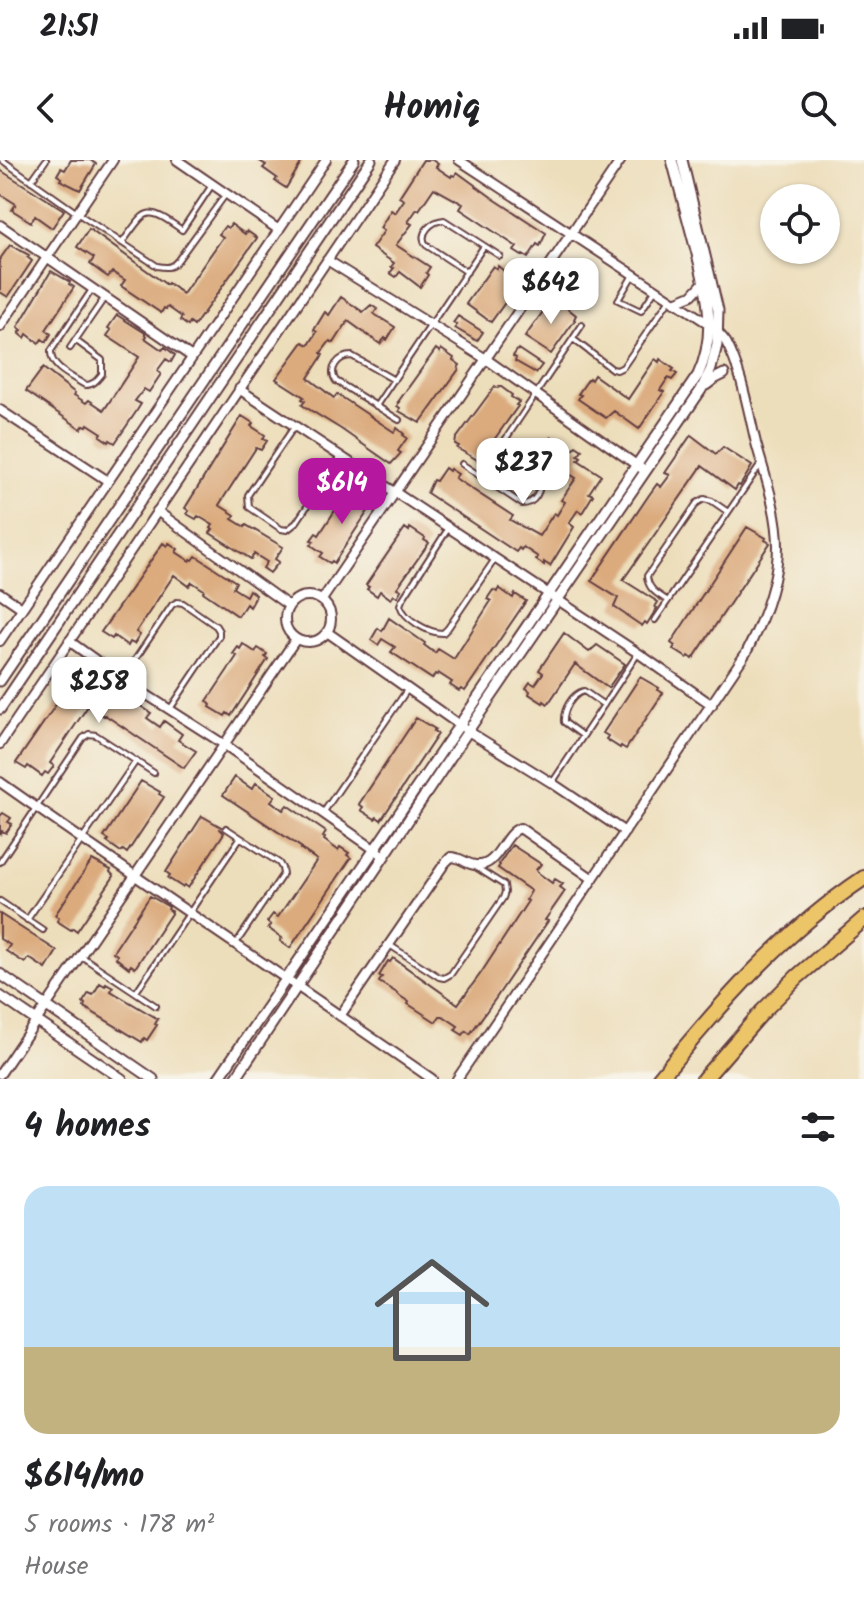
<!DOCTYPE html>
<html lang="en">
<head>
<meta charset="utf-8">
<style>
	:root { --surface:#fff; --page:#f6f6f6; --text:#202124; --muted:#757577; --line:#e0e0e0; --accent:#b5179e }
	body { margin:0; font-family:Kalam,sans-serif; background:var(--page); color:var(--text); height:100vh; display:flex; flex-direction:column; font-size:30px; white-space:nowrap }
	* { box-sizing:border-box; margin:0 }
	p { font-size:26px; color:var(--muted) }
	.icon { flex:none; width:44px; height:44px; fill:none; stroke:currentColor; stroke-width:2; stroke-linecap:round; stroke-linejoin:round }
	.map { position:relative; height:919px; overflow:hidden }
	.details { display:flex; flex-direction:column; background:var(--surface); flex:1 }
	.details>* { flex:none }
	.tools { position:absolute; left:760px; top:24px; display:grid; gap:16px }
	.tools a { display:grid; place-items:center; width:80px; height:80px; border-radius:50%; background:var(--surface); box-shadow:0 2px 6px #0004; font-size:40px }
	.price { position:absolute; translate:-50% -68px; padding:0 18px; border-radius:16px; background:#fff; color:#222; font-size:26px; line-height:52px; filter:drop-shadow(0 2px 4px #0008) }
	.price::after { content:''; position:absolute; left:50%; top:48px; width:24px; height:18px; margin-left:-12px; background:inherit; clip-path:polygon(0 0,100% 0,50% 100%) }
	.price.current { background:var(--accent); color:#fff }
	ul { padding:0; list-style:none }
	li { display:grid; align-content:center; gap:16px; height:424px; padding:0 24px }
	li+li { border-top:2px solid var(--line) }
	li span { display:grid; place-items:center; height:248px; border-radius:24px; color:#555 }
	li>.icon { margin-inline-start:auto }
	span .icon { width:144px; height:144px; fill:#fffc; stroke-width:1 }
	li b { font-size:34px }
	h2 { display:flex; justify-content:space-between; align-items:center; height:96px; padding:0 24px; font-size:34px }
	.status { display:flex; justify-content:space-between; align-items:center; height:56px; padding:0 40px; background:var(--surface); direction:ltr }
	.status svg { height:22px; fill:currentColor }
	header { display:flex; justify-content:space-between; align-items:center; height:104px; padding:0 24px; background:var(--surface); font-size:36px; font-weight:600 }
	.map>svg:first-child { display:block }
	.building { fill:#dbab7e }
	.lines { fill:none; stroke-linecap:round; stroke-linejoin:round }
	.service-casing { stroke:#623c41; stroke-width:8 }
	.minor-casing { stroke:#623c41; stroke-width:12 }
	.tertiary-casing { stroke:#623c41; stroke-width:13 }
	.motorway-casing { stroke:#623c41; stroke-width:18 }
	.service { stroke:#fff; stroke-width:4 }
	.minor { stroke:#fff; stroke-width:8 }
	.tertiary { stroke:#fff; stroke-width:9 }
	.motorway { stroke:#edc569; stroke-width:14 }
</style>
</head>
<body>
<div class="status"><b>21:51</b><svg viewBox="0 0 49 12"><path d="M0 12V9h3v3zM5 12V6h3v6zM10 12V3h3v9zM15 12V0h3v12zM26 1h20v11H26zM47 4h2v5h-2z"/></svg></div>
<header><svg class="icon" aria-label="back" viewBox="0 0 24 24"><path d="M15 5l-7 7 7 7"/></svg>Homiq<svg class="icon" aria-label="search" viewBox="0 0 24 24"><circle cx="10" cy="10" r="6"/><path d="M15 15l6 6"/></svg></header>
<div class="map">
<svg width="864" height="919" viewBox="0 0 864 919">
	<rect width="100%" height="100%" fill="#f7f3e8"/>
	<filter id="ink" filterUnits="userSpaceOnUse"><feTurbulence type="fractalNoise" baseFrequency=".0125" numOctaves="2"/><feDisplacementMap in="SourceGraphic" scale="16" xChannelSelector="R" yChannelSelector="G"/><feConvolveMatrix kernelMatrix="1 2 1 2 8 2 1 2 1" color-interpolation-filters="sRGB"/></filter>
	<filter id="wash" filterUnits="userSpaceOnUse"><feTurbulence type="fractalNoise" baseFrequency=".006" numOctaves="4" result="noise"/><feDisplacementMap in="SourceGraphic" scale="32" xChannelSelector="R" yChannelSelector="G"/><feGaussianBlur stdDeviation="1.8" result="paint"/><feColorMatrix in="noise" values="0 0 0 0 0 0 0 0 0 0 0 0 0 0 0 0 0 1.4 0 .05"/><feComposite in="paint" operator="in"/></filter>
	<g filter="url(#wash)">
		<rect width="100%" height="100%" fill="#eddebb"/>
		<g id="blocks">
			<path class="building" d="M71,0H90L96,4L80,30L60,20L62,18L57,15L61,8L65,10Z
				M258,0H303L286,28L275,21L277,18L263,8L266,5Z
				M423,0H432L438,4L436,7L451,17L452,15L455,16L457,12L494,39L546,73L540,86L537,84L528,98L523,95L522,96L514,91L517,87L460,49L463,44L434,28L419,50L417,49L408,62L412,64L396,85L430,107L426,113L428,115L420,127L400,112L396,117L390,113L394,108L391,107L394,103L372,88L384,71L380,68L391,50L395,53L404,40L399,37Z
				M0,10L64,50L52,68L35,56L31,62L12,50L16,44L0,34Z
				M231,64L245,74L247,71L257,78L194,166L190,163L188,166L180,160L182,157L168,147L166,149L164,148L161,153L121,126L125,120L112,112L108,117L102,113L90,104L94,98L77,87L89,69L167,125L168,123L183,134L223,77L219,74L225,66L228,68Z
				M10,85L29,95L27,97L32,101L8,137L0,132V99Z
				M493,106L497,109L498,106L517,122L509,137L491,162L466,144Z
				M51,111L70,122L69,124L74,127L46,170L51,174L46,182L42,179L39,183L27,174L25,178L19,173L22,170L18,167Z
				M341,137L363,152L371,145L377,149L374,154L395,167L387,180L385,178L380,184L348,161L334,183L330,181L321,193L323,195L308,218L334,238L337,234L394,272L397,268L404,274L403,275L407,278L398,291L401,293L391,304L341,269L302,245L305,241L302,239L304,237L276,219L303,182L309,185L317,172L314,170L325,152L329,155Z
				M552,139L556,142L557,140L576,155L574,159L575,160L551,194L525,177Z
				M117,155L145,173L147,176L145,178L162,190L165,187L175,195L171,202L166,199L157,211L161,214L149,232L144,229L135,241L141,244L136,252L115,283L110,280L109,282L100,276L102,273L88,264L87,266L84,265L81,269L26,231L43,208L75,233L74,235L86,243L89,240L104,250L139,197L107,176L111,170L108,168Z
				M458,156L483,172L477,181L455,168L457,165L453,163Z
				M436,189L440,192L441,189L454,198L453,200L460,205L458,208L459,209L420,263L399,251L400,248L397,246L399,242H398Z
				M518,189L542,205L536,213L515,201L516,198L513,196Z
				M655,199L659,202L660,199L674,209L672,211L677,214L672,220L668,218L660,230L664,232L639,269L614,251L606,258L578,239L581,235L578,234L589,218L591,220L594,215L628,239Z
				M495,226L498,228L500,226L512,235L511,237L519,242L516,245L518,246L479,301L457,288L459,286L455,284L456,279Z
				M242,256L253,263L251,266L265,275L263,279L267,281L261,290L256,288L219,345L235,355L232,359L245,367L246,365L283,387L275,399L279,402L270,413L263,408L267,402L254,394L251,399L210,373L213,369L211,368L213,365L198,356L196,359L187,354L189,351L185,348Z
				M691,275L716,294L723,287L752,306L740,326L738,325L735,330L702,306L646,387L623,420L658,442L655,447L657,448L647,464L645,462L642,466L614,447L618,438L591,421L649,335L657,324L661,327L670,315L665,313Z
				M552,277L572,291L576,286L582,290L578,295L581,297L578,300L601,315L589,333L593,335L582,353L578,350L569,363L574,367L550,406L544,402V405L536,400L538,397L523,387L521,390L519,388L516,392L427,333L433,320L436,321L445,308L449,311L450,309L458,314L455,318L513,356L510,360L539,376L554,353L557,355L565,342L561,340L576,318L542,297L546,291L544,289Z
				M349,329L354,332L355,330L370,340L368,343L372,345L334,403L332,401L330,403L320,397L323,393L311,385L314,381L311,380L316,373L319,375Z
				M747,367L766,378L765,380L770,383L693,499L689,496L687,498L673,489L675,486L671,483Z
				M405,368L409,371L410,368L425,378L424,380L429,383L397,428L401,430L397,437L394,435L391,439L380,431L377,436L367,429L369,427L366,425Z
				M163,383L167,386L169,383L178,389L176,392L190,401L191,399L193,400L196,396L236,422L233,428L246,436L249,430L256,435L253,440H254L250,447L246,444L238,456L203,432L204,430L192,422L189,426L174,415L136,472L140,475L134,484L130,482L128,486L114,476L112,479L101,472Z
				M499,428L513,438L515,434L526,441L465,531L461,529L459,531L450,525L452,522L438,513L437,515L435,514L432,519L391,492L395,487L382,479L378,485L371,480L378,468L382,471L389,458L425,483L424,485L435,493L438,489L454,499L491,441L487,439L493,430L497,432Z
				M564,473L589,492L597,485L625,504L608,528L575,504L548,544L544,541L543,543L529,534L530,531L526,528L530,522L535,525L543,513L539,510Z
				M243,484L255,492L258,488L267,494L265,497L268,499L231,556L227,553L225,556L210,547L211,545L207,541L237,496L233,494L238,487L240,489Z
				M77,514L81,516L83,514L92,519L90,523L104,532L106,530L108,531L111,526L151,553L147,558L160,567L164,561L182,574L178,580L196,591L184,608L105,555L104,556L88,546L50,603L54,606L48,614L45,612L42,616L28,606L26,609L16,603Z
				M640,517L659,528L658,530L663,533L626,589L621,586L620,588L606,579L608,576L603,573Z
				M416,558L435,569L433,571L438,574L381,660L377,657L375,659L361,650L363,647L359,644Z
				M235,617L252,629L256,623L275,636L271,641L283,650L287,645L326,672L323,677L325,678L324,680L338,690L340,687L349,693L347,695L351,698L290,788L280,781L282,778L268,768L271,765L267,762L273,754L278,757L317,700L301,689L302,688L223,635Z
				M141,621L160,632L159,634L164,637L127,693L123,690L121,692L107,682L109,680L104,677Z
				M3,653L11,658L8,662L12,664L6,673L2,671L0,675V656Z
				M202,656L221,667L220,669L224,673L188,728L184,725L182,727L168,718L170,715L166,712Z
				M512,685L541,704L536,710L537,712L552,723L555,719L563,724L560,727L565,731L545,760L548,761L496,838L470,874L466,871L463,875L455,870L458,866L443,856H440L436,862L408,844L409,842L397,834V833L379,822L382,817L379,816L388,801L390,802L393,798L458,844L481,813L528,741L526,740L531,731L498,708L500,705L499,704Z
				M92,700L111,710L110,712L114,716L77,771L73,768L71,770L57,761L59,758L55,755Z
				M150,736L169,747L168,749L172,752L135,808L131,805L129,808L116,798L117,795L113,792Z
				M0,754L57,791L46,809L29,798L25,803L6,791L10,785L0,779Z
				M100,823L105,826L106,823L113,827L111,831L158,859L155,864L157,865L147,880L144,878L142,882L84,847L85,844L83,842L89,833L93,835Z"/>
		</g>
	</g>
	<g filter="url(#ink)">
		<use href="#blocks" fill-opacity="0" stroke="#623c41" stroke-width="2"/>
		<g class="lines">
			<g class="service-casing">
				<path id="service" d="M2,0L77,53L157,106C167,108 172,108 178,100L226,34
					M31,21L46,0
					M122,83C147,49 145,44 182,70L212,25
					M467,112L426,85C418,73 432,61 444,60L500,96
					M633,115L618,140L641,151L655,130
					M573,179L612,209L617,210L623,207L670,139
					M75,180L102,200V214C97,220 94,225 85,225C71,216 50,208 51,191L91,131
					M70,188L105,137
					M394,220L352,196C338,196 328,209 336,221L399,260
					M376,246L484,86
					M294,267L248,335L249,347L281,369L287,370L296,363L341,296
					M462,304L522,344C535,344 543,330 538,318L498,291
					M481,316L582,165
					M448,369L402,440L400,445C404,459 428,473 443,473L448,468L495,399
					M668,441C658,434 648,430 647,416L697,343L704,339L712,341L728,352
					M655,460L761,304
					M122,519L172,445L177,442L183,443L216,466L219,471V476L170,549
					M583,576L564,562C563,550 572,534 584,531L604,545
					M552,623L637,495
					M323,653L407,530
					M226,668L279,703L282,708L283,714L235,785
					M0,702L83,578L89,574L96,575L154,613
					M0,741L43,770
					M27,760L136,601
					M391,786L439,817L444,818L451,814L503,738L505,732L504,725L474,706
					M81,796L156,846
					M136,832L240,678"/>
			</g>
			<g class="minor-casing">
				<path id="minor" d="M177,0L279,70
					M0,65L192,197
					M327,100L486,199L645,311
					M675,142L692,135L704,122
					M0,167L113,0
					M239,229L638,493L712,545
					M0,250L108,321
					M157,351L289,446
					M0,433L22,448
					M285 459a23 23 0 1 1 46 0a23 23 0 1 1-46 0Z
					M322,440L621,0
					M327,472L468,571L552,623L625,672
					M0,481L326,0
					M69,481L122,519L225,585L384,696
					M0,584L395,0
					M0,622C143,723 288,819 432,919
					M340,856L445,703L451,697C461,697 467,705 476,705C499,707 502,674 520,668L593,719
					M0,914L296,479
					M457,919L746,493C763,460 778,423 778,386C778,352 765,316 756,283C748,250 742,212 726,182C721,175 716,170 709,164L459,0"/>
			</g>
			<g class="tertiary-casing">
				<path id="tertiary" d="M706,225L714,219L724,214
					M0,521L354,0
					M0,549L371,0
					M0,814L153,919
					M0,836L122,919
					M218,919L698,215C719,170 705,124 693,79C686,53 679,26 672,0
					M235,919L470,568L701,230L711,209L717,185L718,150L682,0"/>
			</g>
			<g class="motorway-casing">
				<path id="motorway" d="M659,919C721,843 782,773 864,718
					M704,919L763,851L797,817L864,759"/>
			</g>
			<use href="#service" class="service"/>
			<use href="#minor" class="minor"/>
			<use href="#tertiary" class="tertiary"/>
			<use href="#motorway" class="motorway"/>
		</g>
	</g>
</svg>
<div class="tools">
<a><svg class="icon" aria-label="locate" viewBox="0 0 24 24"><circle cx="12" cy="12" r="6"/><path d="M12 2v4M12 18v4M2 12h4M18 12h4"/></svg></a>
</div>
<b class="price" style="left:551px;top:166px">$642</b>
<b class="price" style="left:523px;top:346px">$237</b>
<b class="price current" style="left:342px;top:366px">$614</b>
<b class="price" style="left:99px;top:565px">$258</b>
</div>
<section class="details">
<h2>4 homes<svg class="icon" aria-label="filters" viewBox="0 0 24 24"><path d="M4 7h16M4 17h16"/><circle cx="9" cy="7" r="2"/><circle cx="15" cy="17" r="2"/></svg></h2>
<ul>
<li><span style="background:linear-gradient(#bfe0f5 65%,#c2b280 0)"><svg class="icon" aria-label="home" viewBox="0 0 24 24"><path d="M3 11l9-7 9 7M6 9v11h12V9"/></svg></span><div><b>$614/mo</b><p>5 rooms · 178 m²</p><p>House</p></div></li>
</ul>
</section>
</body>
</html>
